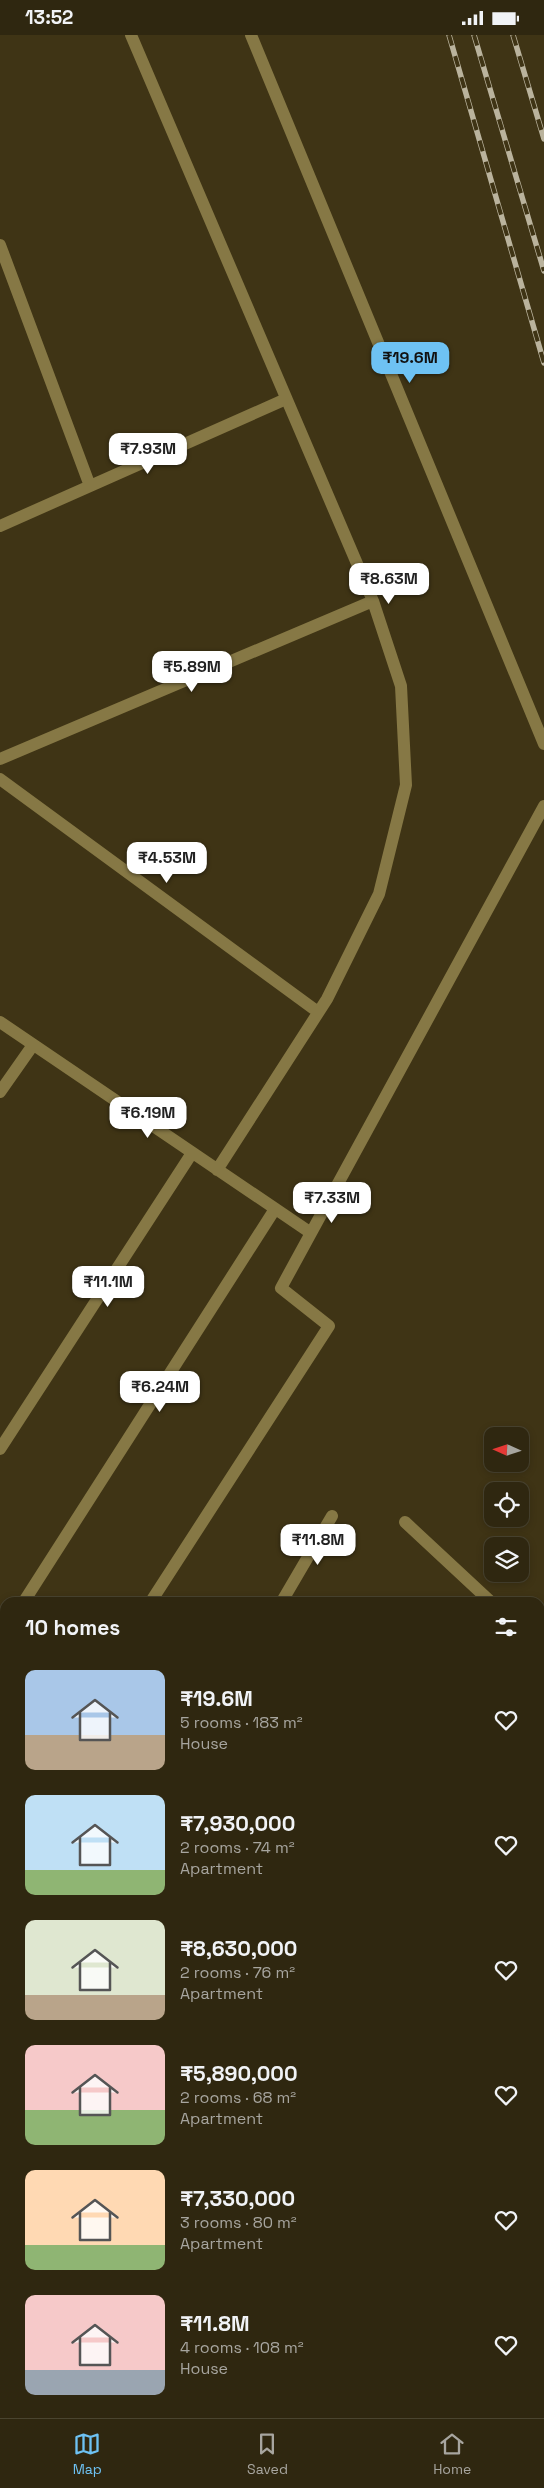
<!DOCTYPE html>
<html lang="en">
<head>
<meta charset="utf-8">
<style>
	:root { --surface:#2f2710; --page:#3b331e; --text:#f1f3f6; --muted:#a7a59f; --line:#4a4430; --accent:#6ec2f3 }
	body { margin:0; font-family:"Space Grotesk",sans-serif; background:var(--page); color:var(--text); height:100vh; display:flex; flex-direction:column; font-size:19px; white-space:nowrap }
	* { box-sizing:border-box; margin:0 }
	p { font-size:16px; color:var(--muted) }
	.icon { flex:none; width:28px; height:28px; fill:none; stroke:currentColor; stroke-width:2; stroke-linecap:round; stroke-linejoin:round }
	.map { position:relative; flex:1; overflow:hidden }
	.sheet { position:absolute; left:0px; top:1562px; width:545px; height:821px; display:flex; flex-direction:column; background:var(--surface); border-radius:15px 15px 0 0; box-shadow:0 2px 8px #0003,0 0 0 1px var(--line) }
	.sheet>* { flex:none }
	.needle { width:32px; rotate:273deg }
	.controls { position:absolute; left:484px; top:1392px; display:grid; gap:10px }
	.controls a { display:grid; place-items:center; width:45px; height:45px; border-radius:10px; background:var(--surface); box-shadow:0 2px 8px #0003,0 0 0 1px var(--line); font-size:25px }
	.price { position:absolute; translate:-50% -42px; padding:0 11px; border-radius:10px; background:#fff; color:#222; font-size:16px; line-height:32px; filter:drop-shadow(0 1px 2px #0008) }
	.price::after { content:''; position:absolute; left:50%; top:30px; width:15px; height:11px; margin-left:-8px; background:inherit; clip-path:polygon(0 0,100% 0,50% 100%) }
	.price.current { background:var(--accent); color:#111 }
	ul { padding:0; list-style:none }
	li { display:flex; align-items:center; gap:15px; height:125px; padding:0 25px }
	li span { display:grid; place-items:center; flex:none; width:140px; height:100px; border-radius:10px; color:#555 }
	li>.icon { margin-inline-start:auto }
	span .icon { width:60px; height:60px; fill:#fffc; stroke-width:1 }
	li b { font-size:21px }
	h2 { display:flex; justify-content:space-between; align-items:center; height:60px; padding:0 25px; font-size:21px }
	.status { display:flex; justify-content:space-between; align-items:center; height:35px; padding:0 25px; background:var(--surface); direction:ltr }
	.status svg { height:14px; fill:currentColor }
	.dock { display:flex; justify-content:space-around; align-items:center; height:70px; border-top:1px solid var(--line); background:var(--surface); font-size:14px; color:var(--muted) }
	.dock a { display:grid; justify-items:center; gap:2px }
	.dock .current { color:var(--accent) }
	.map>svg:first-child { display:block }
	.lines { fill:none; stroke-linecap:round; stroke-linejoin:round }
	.minor { stroke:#867845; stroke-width:12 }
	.rail-casing { stroke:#bab39d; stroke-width:5.5 }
	.rail { stroke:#3f3415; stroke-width:4; stroke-dasharray:11; stroke-linecap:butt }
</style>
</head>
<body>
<div class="status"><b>13:52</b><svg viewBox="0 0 49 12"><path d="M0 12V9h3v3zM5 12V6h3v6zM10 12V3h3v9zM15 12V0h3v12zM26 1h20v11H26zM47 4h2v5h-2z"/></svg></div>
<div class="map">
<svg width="544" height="2383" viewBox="0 0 544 2383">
	<rect width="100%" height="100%" fill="#3f3415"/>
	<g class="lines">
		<path class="minor" d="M131,0L373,566L401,651L406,750L379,859L327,964L217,1135
			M251,0L544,709
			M0,210L90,451
			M0,491L286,364
			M0,724L373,566
			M0,744L318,977
			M0,987L311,1198
			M0,1057L33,1010
			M0,1414L192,1118
			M405,1487L492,1568
			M23,1568L275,1174
			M150,1568L329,1291L281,1253L544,771
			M281,1568L332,1481
			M0,1603L5,1595
			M540,1612L544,1616
			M0,1800L5,1792
			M540,1877L544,1880
			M540,1977L544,1973
			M0,2021L5,2024
			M540,2024L544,2036
			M0,2149L5,2152
			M540,2315L544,2325
			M44,2379L49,2383
			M408,2379L414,2383
			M7,2383L11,2379
			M362,2383L365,2379"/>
		<g class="rail-casing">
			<path id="rail" d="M449,0L544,328
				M474,0L544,236
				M513,0L544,104"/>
		</g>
		<use href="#rail" class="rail"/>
	</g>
</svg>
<div class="controls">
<a><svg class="needle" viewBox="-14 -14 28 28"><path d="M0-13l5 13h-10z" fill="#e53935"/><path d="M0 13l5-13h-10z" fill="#a7a59f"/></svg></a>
<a><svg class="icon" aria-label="locate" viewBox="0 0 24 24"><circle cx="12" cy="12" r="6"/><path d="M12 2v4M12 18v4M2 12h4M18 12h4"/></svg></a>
<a><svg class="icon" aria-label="layers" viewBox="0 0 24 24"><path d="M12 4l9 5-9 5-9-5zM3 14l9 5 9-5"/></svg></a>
</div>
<b class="price current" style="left:410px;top:349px">₹19.6M</b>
<b class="price" style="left:148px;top:440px">₹7.93M</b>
<b class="price" style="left:389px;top:570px">₹8.63M</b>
<b class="price" style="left:192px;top:658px">₹5.89M</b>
<b class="price" style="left:167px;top:849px">₹4.53M</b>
<b class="price" style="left:148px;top:1104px">₹6.19M</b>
<b class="price" style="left:332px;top:1189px">₹7.33M</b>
<b class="price" style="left:108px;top:1273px">₹11.1M</b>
<b class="price" style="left:160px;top:1378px">₹6.24M</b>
<b class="price" style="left:318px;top:1531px">₹11.8M</b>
<section class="sheet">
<h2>10 homes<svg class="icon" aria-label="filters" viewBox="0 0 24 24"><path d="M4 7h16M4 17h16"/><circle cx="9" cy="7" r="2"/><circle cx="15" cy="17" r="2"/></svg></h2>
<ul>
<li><span style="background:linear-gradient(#a9c7e8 65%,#b9a48a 0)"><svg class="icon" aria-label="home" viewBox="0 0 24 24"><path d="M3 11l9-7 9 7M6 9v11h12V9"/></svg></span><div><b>₹19.6M</b><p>5 rooms · 183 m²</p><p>House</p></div><svg class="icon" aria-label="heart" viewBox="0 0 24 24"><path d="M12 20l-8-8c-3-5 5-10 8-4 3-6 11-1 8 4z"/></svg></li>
<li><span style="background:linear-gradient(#bfe0f5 75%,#8fb573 0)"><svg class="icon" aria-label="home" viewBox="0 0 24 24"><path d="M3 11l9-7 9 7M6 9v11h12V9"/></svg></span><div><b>₹7,930,000</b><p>2 rooms · 74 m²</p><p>Apartment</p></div><svg class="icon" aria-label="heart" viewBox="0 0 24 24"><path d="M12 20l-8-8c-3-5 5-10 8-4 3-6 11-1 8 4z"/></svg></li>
<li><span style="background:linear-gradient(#dfe7d0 75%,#b9a48a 0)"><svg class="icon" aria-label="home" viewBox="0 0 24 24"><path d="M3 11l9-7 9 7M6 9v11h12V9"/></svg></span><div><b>₹8,630,000</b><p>2 rooms · 76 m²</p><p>Apartment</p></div><svg class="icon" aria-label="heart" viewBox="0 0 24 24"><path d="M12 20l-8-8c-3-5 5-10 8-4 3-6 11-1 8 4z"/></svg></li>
<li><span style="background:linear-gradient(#f6c9c9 65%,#8fb573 0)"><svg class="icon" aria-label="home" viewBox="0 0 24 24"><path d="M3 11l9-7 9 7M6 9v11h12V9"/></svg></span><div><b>₹5,890,000</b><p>2 rooms · 68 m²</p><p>Apartment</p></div><svg class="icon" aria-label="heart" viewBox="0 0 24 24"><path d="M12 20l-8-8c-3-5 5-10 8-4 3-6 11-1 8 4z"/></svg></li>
<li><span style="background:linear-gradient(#ffd9b3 75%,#8fb573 0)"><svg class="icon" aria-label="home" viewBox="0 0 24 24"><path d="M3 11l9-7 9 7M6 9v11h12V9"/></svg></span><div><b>₹7,330,000</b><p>3 rooms · 80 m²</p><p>Apartment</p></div><svg class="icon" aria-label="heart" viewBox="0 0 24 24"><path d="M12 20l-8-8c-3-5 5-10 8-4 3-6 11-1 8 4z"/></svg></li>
<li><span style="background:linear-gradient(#f6c9c9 75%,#9aa5b1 0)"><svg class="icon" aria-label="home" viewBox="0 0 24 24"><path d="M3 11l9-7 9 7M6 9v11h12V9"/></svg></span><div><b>₹11.8M</b><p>4 rooms · 108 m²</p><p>House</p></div><svg class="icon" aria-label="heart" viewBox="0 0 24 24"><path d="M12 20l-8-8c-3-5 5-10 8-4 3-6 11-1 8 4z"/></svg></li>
</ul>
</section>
</div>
<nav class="dock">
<a class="current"><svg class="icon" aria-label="map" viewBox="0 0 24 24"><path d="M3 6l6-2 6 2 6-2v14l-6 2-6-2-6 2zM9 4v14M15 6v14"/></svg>Map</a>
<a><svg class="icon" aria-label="saved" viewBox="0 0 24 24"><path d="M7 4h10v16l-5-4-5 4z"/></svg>Saved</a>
<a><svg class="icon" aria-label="home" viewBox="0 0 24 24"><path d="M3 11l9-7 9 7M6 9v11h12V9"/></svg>Home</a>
</nav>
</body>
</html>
